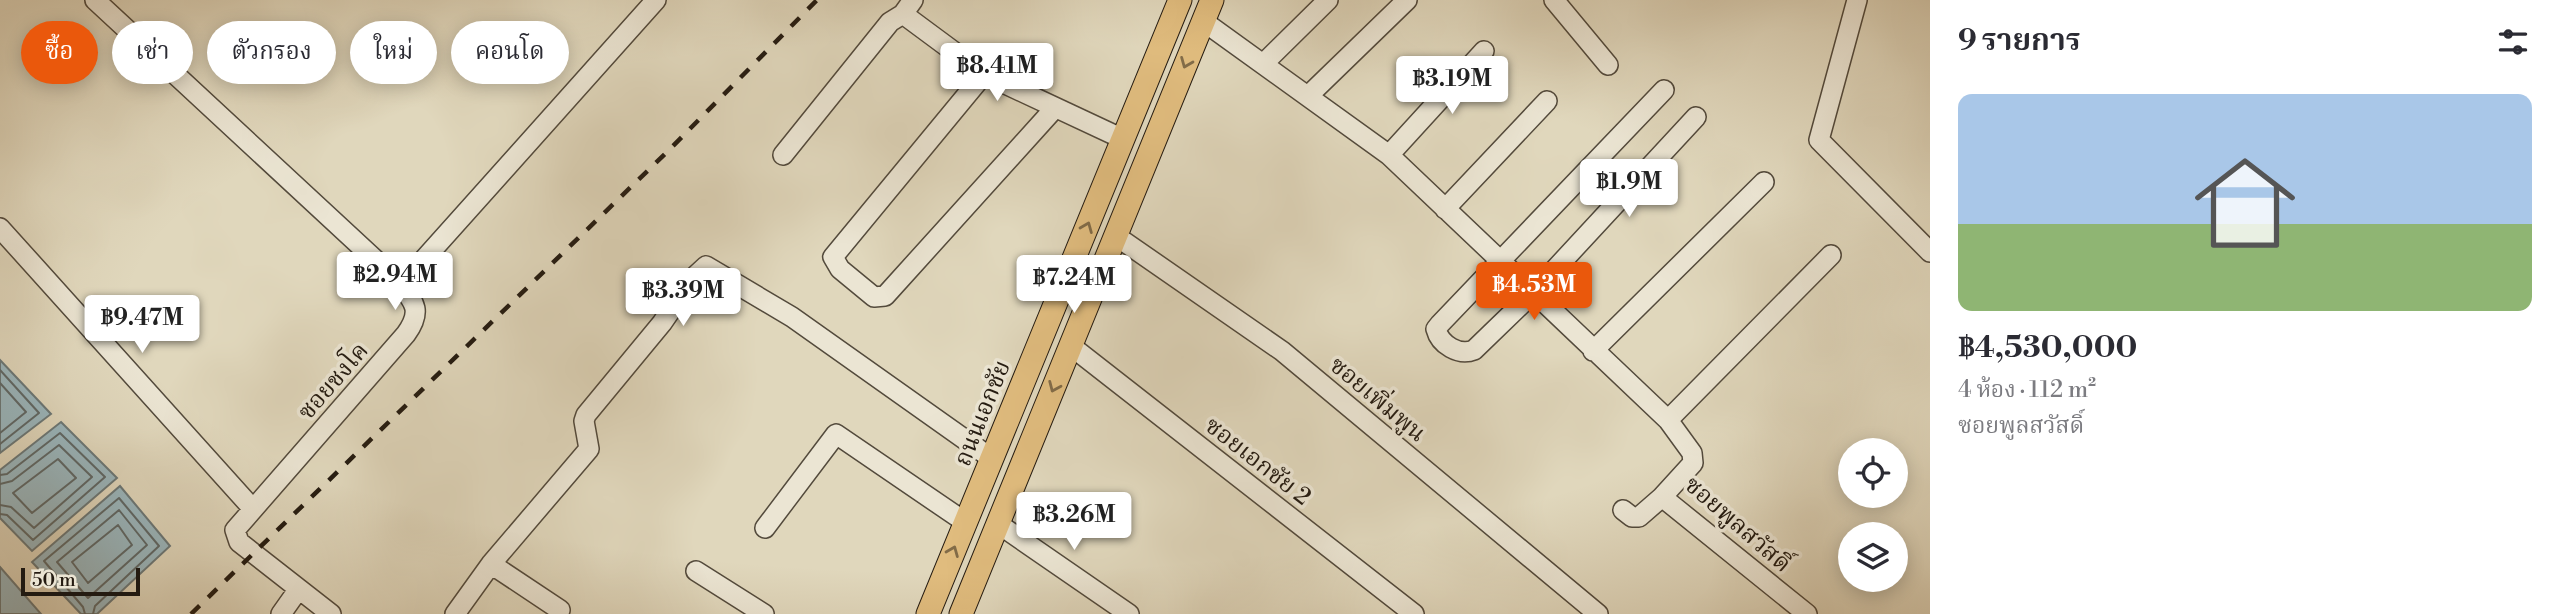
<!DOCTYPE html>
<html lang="th">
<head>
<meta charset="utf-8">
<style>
	:root { --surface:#fff; --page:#f2f2f3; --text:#2b2b33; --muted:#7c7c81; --accent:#ea580c }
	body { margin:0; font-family:"Libre Bodoni","Noto Serif Thai",serif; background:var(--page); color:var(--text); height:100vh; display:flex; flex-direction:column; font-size:26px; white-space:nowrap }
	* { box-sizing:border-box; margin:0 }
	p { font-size:23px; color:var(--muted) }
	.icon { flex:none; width:38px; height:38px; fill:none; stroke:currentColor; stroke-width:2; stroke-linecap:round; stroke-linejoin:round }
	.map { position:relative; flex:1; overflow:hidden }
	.details { display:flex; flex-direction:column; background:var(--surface); width:630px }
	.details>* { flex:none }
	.banner { position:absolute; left:21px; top:21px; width:665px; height:63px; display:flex; gap:14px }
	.buttons { position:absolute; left:1838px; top:438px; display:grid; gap:14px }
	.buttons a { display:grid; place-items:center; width:70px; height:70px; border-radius:50%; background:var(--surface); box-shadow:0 4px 18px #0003; font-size:35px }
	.scale { position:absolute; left:21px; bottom:18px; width:119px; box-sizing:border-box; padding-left:7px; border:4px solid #241b11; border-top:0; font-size:19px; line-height:24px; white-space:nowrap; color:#241b11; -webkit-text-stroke:5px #ebe5d3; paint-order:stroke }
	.price { position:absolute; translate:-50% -60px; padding:0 16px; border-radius:7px; background:#fff; color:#222; font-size:23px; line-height:46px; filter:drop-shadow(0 2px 4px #0008) }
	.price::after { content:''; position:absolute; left:50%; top:42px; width:21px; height:16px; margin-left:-10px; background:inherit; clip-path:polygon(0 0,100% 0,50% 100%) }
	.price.on { background:var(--accent); color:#fff }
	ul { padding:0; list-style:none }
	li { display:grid; align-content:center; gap:14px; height:371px; padding:0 28px }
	li span { display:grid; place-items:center; height:217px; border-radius:14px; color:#555 }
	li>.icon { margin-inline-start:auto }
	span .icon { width:126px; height:126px; fill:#fffc; stroke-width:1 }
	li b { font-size:30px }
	h2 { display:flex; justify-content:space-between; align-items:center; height:84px; padding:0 28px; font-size:30px }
	.pill { padding:0 24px; border-radius:32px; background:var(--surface); box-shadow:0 4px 18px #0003; font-size:24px; line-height:63px }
	.pill.on { background:var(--accent); color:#fff }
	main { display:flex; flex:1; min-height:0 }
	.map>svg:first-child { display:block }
	.water { fill:#9ab6bd; stroke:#6b7878; stroke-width:2 }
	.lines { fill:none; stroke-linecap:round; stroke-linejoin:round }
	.shore { stroke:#5f6867; stroke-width:2 }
	.minor-casing { stroke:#534a3c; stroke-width:22 }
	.major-casing { stroke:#241b11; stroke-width:25 }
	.minor { stroke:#ebe5d3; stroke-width:19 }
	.major { stroke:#e0bc7e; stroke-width:23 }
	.rail { stroke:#241b11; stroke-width:4.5; stroke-dasharray:12 12; stroke-linecap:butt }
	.oneway { stroke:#826c48 }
	.labels { text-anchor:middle; stroke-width:7; stroke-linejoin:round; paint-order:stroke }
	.street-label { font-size:24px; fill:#241b11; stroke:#ebe5d3 }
</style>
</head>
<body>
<main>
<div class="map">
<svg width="1930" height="614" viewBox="0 0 1930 614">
	<rect width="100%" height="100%" fill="#e0d7bc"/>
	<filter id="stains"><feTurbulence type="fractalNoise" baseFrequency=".00286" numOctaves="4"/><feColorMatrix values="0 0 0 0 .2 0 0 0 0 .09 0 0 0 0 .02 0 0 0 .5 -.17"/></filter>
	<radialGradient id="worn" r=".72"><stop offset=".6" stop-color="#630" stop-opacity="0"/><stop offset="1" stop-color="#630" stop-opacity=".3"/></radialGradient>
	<path class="water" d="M0,360L51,414L0,453Z
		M61,422L117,478L32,551L0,518V470Z
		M120,486L170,546L97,614H81L32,562Z
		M0,567L41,614H0Z"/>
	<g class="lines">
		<path class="shore" d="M0,370L39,413L0,444
			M0,383L26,412L0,433
			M58,459L76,478L32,513L13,493Z
			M0,475L7,474L60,433L105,477L33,540L7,515L0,514
			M0,484L12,481L59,445L92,477L34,528L11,507L0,505
			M119,510L147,545L88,598L57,562Z
			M118,525L132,545L88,583L72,562Z
			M85,614L83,607L44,561L119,498L159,546L95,606L93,614"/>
		<g class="minor-casing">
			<path id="minor" d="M95,0L396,279C413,301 424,309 406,334L235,530L239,542L331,614
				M1554,0L1608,65
				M1857,0L1819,140L1930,252
				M903,14L984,74L1123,139
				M1203,21L1389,155L1668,420L1692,453L1693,463L1662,497L1807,614
				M1263,64L1328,0
				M984,74L833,257L840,269L874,297L885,296L1054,109
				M1664,90L1440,324L1436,329C1440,345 1459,356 1474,350L1533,293L1696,117
				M1308,96L1407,0
				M783,155L890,22L903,14L913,0
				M1389,155L1484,51
				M1445,209L1547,101
				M0,228L253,509
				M1116,236L1282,351L1598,614
				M401,285L656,0
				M1071,346L1414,614
				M1593,351L1764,182
				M1668,420L1831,255
				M1623,510L1632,517H1639L1662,497
				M997,523L1129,614
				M765,528L836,434L965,522
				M491,564L560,610
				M696,571L764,614
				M281,614L298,590
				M455,614L491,564L589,449L584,421L586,415L662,323L693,278L706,266L792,317L991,458"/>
		</g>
		<g class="major-casing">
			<path id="major" d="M928,614L1180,0
				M961,614L1212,0"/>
		</g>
		<use href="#minor" class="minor"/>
		<use href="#major" class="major"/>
		<path class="rail" d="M191,614L669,150L817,0"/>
	</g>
	<defs><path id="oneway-chevron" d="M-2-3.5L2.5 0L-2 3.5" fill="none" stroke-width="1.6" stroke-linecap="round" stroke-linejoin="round" transform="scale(1.75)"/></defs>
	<g class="oneway">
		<use href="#oneway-chevron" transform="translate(1186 63) rotate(112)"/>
		<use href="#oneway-chevron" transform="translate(1087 227) rotate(-68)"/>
		<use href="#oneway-chevron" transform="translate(1054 387) rotate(113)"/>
		<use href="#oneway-chevron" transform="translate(953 551) rotate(-68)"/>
	</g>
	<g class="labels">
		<g class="street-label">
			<text transform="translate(333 381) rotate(-49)" y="8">ซอยชงโค</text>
			<text transform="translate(1378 399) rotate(40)" y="8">ซอยเพิ่มพูน</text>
			<text transform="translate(982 413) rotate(-68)" y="8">ถนนเอกชัย</text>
			<text transform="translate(1258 461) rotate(38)" y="8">ซอยเอกชัย 2</text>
			<text transform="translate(1738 524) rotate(41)" y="8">ซอยพูลสวัสดิ์</text>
		</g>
	</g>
	<rect width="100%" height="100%" filter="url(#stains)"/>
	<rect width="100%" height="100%" fill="url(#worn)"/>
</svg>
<div class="buttons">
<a><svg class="icon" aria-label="locate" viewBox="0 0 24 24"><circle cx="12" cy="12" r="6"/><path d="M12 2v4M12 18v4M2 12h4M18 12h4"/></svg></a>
<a><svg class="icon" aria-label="layers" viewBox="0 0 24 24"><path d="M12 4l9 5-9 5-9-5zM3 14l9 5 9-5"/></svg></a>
</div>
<div class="scale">50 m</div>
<b class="price" style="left:997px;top:103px">฿8.41M</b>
<b class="price" style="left:1452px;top:116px">฿3.19M</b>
<b class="price" style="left:1629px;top:219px">฿1.9M</b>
<b class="price" style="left:395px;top:312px">฿2.94M</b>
<b class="price" style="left:1074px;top:315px">฿7.24M</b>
<b class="price on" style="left:1534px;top:322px">฿4.53M</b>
<b class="price" style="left:683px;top:328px">฿3.39M</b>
<b class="price" style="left:142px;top:355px">฿9.47M</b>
<b class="price" style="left:1074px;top:552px">฿3.26M</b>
<div class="banner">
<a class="pill on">ซื้อ</a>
<a class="pill">เช่า</a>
<a class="pill">ตัวกรอง</a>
<a class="pill">ใหม่</a>
<a class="pill">คอนโด</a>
</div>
</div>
<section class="details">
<h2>9 รายการ<svg class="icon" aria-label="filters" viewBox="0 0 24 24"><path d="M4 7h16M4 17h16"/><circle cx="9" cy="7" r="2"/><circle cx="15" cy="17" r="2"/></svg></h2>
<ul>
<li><span style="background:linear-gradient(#a9c7e8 60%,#8fb573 0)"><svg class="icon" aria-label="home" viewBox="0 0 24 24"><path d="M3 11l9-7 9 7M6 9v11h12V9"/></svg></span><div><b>฿4,530,000</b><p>4 ห้อง · 112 m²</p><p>ซอยพูลสวัสดิ์</p></div></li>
</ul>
</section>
</main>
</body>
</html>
